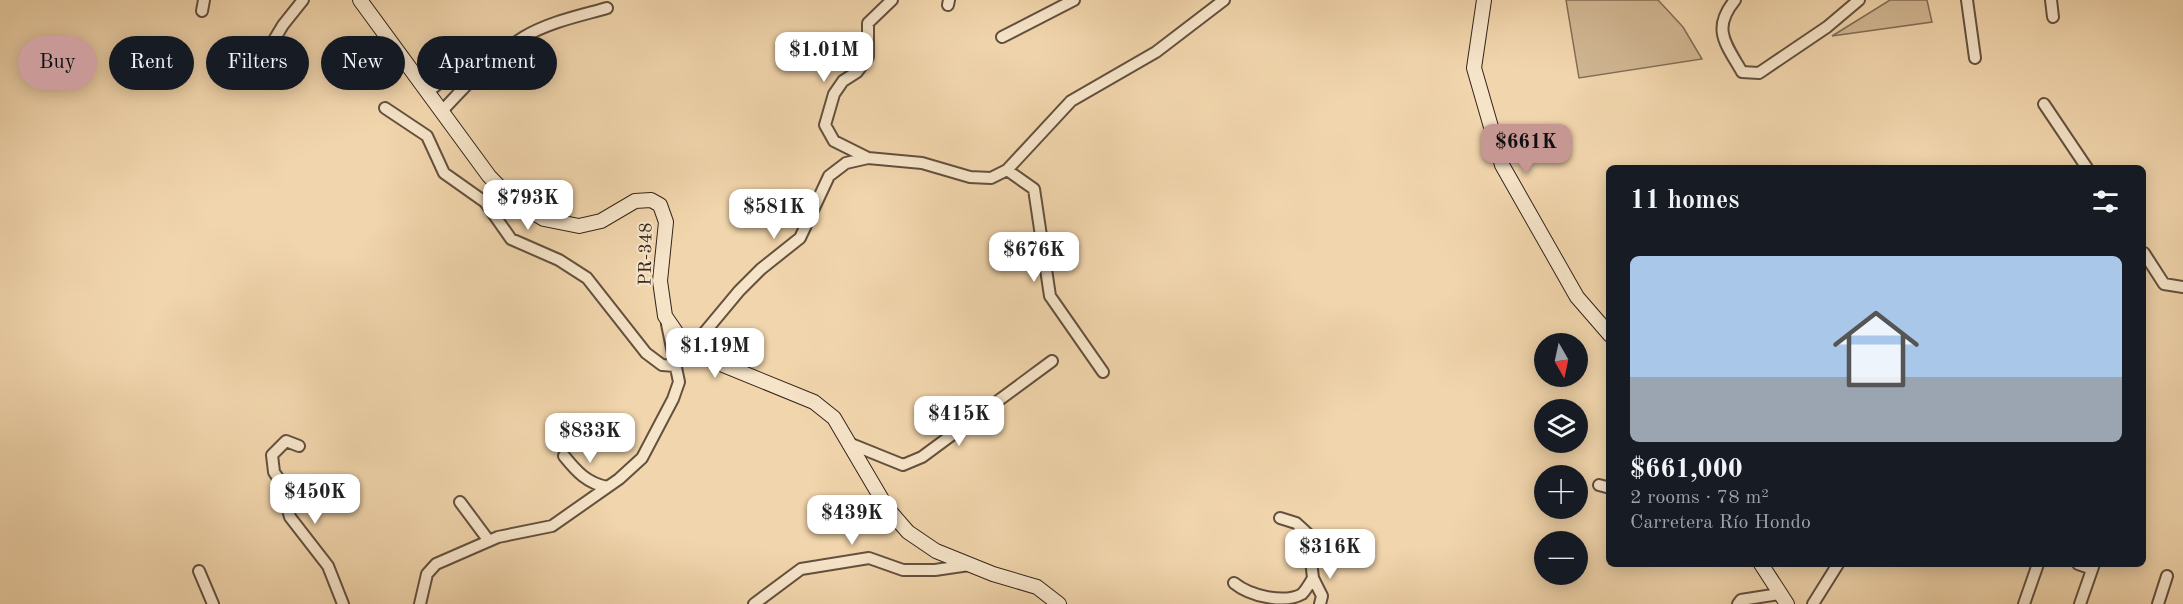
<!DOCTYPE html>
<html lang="en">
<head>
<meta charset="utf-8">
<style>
	:root { --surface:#171b24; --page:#242831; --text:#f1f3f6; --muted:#9ea1a6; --line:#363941; --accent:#c59692 }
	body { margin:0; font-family:"Old Standard TT",serif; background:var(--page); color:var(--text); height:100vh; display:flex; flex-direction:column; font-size:22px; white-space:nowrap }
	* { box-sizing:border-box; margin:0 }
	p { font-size:20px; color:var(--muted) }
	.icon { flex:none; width:33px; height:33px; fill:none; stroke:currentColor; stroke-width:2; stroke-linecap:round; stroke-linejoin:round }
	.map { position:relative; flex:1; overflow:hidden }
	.panel { position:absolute; left:1606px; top:165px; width:540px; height:402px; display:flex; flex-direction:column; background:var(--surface); border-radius:9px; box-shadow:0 3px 15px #0003 }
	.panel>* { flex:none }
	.banner { position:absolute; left:18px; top:36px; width:570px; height:54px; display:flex; gap:12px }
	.needle { width:39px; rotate:171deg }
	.controls { position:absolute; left:1534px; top:333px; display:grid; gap:12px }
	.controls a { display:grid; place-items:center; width:54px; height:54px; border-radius:50%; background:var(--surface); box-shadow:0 3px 15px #0003; font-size:30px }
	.price { position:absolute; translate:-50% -51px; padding:0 14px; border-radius:12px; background:#fff; color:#222; font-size:20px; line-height:39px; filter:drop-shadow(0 2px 3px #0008) }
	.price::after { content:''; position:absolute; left:50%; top:36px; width:18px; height:14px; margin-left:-9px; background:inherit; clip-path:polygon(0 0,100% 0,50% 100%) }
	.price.on { background:var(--accent); color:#111 }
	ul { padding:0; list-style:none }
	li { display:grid; align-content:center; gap:12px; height:318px; padding:0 24px }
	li+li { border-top:2px solid var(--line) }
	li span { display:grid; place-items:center; height:186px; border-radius:9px; color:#555 }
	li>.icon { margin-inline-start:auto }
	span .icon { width:108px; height:108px; fill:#fffc; stroke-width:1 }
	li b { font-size:26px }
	h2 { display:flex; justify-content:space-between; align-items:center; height:72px; padding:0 24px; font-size:26px }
	.chip { padding:0 21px; border-radius:27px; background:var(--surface); box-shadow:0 3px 15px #0003; font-size:21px; line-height:54px }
	.chip.on { background:var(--accent); color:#111 }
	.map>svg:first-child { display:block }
	.green { fill:#d1b793; stroke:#826e56; stroke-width:1.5 }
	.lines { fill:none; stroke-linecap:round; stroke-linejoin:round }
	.street-casing { stroke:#63503e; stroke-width:14 }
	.secondary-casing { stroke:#342419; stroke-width:16 }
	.street { stroke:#f6e4c9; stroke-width:10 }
	.secondary { stroke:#f6e4c9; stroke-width:14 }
	.labels { text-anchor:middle; stroke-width:4.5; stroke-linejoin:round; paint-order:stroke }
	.street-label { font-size:18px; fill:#342419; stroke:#f6e4c9 }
</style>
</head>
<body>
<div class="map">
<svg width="2183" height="604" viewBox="0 0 2183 604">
	<rect width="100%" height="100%" fill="#f1d5ac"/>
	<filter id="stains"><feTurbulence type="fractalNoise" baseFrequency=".00333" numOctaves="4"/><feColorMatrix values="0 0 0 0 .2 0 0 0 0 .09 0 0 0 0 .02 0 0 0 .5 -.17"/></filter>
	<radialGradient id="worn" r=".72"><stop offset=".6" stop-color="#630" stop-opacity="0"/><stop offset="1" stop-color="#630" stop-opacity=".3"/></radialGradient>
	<path class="green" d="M1566,0H1658L1683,27L1702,59L1579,78Z
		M1890,0H1927L1932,22L1832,36Z"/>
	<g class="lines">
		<g class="street-casing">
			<path id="street" d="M1735,0C1711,29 1726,44 1742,72L1759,73L1827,27L1859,0
				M1967,0L1975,58
				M2051,0L2053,17
				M948,5L949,0
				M202,11L204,0
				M1002,37L1074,0
				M256,70L283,25L303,0
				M428,92L450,74
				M2044,104L2087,168
				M385,108L427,136L444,173L485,202L511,239L559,260L587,278L646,353L662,365L675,366
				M442,111C467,84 492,57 524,37C549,22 579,16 607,8
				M868,158L834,141L825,125L834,94L843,81L857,72L868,57V23L892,0
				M1007,170L1034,189L1050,296L1103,372
				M2144,253L2164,284L2183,287
				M689,351L739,291L761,269L800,238L829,176L846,163L868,158L922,163L970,177L991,178L1007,170L1071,101L1156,52L1224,0
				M851,444L903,465L922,457L1052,361
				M299,446L286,441L272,455L274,472L280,481L290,517L328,566L343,604
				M564,456C577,472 587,483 607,487
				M1599,485L1610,488
				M460,502L489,541
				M1280,518L1296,523L1308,534L1313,578L1322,596L1320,604
				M2078,564L2092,569
				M199,571L213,604
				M1234,583C1250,596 1284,604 1302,594C1306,590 1310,583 1313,578
				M420,604L427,574L436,564L498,537L552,526L619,479L642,458L673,399L679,382L667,324
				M754,604L801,569L869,558L903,570H935L969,565
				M1738,604L1741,600L1779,594
				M1813,604L1838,564
				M2024,604L2038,564
				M2080,604L2094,564
				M2158,604L2167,576"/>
		</g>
		<g class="secondary-casing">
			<path id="secondary" d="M360,0L489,176L512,200L544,219L579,226L601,221L635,201L651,200L660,205L666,222L660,281L665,316L689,351L814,402L834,418L887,508L908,532L936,551L993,574L1037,587L1059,604
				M1484,0L1474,68L1502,165L1577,297L1610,335
				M1761,564L1787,604"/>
		</g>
		<use href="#street" class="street"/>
		<use href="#secondary" class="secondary"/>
	</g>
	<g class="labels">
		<g class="street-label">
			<text transform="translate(645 254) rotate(-89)" y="6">PR-348</text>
		</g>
	</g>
	<rect width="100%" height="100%" filter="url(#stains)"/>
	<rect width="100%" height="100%" fill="url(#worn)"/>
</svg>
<div class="controls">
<a><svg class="needle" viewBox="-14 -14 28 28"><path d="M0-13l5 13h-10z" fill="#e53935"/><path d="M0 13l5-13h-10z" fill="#9ea1a6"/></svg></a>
<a><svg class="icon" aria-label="layers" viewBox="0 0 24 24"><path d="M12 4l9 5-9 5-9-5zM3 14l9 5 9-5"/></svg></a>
<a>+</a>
<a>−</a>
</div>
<b class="price" style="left:824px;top:83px">$1.01M</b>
<b class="price on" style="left:1526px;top:175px">$661K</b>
<b class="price" style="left:528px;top:231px">$793K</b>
<b class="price" style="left:774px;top:240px">$581K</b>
<b class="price" style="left:1034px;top:283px">$676K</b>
<b class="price" style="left:715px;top:379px">$1.19M</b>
<b class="price" style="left:959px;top:447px">$415K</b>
<b class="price" style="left:590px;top:464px">$833K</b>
<b class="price" style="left:315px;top:525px">$450K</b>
<b class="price" style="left:852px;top:546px">$439K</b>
<b class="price" style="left:1330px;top:580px">$316K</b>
<div class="banner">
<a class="chip on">Buy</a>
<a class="chip">Rent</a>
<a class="chip">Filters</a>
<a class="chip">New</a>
<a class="chip">Apartment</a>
</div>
<section class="panel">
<h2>11 homes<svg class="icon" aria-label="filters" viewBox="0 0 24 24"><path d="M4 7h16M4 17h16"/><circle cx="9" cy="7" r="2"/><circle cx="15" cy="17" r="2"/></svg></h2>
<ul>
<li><span style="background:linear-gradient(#a9c7e8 65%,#9aa5b1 0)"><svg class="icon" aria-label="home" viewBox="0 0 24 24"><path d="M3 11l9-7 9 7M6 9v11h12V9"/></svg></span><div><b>$661,000</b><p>2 rooms · 78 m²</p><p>Carretera Río Hondo</p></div></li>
</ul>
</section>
</div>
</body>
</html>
